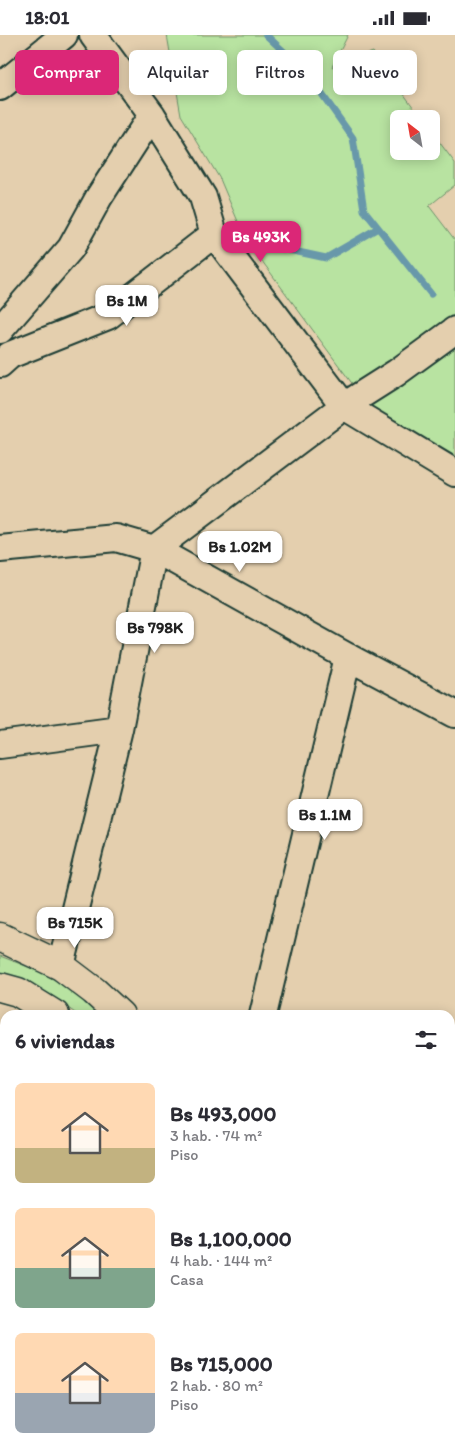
<!DOCTYPE html>
<html lang="es">
<head>
<meta charset="utf-8">
<style>
	:root { --surface:#fff; --page:#f2f2f3; --text:#2b2b33; --muted:#7c7c81; --accent:#db2777 }
	body { margin:0; font-family:Itim,sans-serif; background:var(--page); color:var(--text); height:100vh; display:flex; flex-direction:column; font-size:19px; white-space:nowrap }
	* { box-sizing:border-box; margin:0 }
	p { font-size:16px; color:var(--muted) }
	.icon { flex:none; width:28px; height:28px; fill:none; stroke:currentColor; stroke-width:2; stroke-linecap:round; stroke-linejoin:round }
	.map { position:relative; flex:1; overflow:hidden }
	.details { position:absolute; left:0px; top:975px; width:455px; height:445px; display:flex; flex-direction:column; background:var(--surface); border-radius:15px 15px 0 0; box-shadow:0 2px 12px #0003 }
	.details>* { flex:none }
	.banner { position:absolute; left:15px; top:15px; width:425px; height:45px; display:flex; gap:10px }
	.needle { width:32px; rotate:329deg }
	.controls { position:absolute; left:390px; top:75px; display:grid; gap:10px }
	.controls a { display:grid; place-items:center; width:50px; height:50px; border-radius:8px; background:var(--surface); box-shadow:0 2px 12px #0003; font-size:25px }
	.price { position:absolute; translate:-50% -42px; padding:0 11px; border-radius:10px; background:#fff; color:#222; font-size:16px; line-height:32px; filter:drop-shadow(0 1px 2px #0008) }
	.price::after { content:''; position:absolute; left:50%; top:30px; width:15px; height:11px; margin-left:-8px; background:inherit; clip-path:polygon(0 0,100% 0,50% 100%) }
	.price.current { background:var(--accent); color:#fff }
	ul { padding:0; list-style:none }
	li { display:flex; align-items:center; gap:15px; height:125px; padding:0 15px }
	li span { display:grid; place-items:center; flex:none; width:140px; height:100px; border-radius:8px; color:#555 }
	li>.icon { margin-inline-start:auto }
	span .icon { width:60px; height:60px; fill:#fffc; stroke-width:1 }
	li b { font-size:21px }
	h2 { display:flex; justify-content:space-between; align-items:center; height:60px; padding:0 15px; font-size:21px }
	.pill { padding:0 18px; border-radius:8px; background:var(--surface); box-shadow:0 2px 12px #0003; font-size:18px; line-height:45px }
	.pill.current { background:var(--accent); color:#fff }
	.status { display:flex; justify-content:space-between; align-items:center; height:35px; padding:0 25px; background:var(--surface); direction:ltr }
	.status svg { height:14px; fill:currentColor }
	.map>svg:first-child { display:block }
	.green { fill:#b8e3a1; stroke:#6c906a }
	.lines { fill:none; stroke-linecap:round; stroke-linejoin:round }
	.stream { stroke:#6898aa; stroke-width:7 }
	.minor-casing { stroke:#1f3d34; stroke-width:30 }
	.tertiary-casing { stroke:#1f3d34; stroke-width:31 }
	.minor { stroke:#e4cfae; stroke-width:26 }
	.tertiary { stroke:#e4cfae; stroke-width:28 }
</style>
</head>
<body>
<div class="status"><b>18:01</b><svg viewBox="0 0 49 12"><path d="M0 12V9h3v3zM5 12V6h3v6zM10 12V3h3v9zM15 12V0h3v12zM26 1h20v11H26zM47 4h2v5h-2z"/></svg></div>
<div class="map">
<svg width="455" height="1420" viewBox="0 0 455 1420">
	<rect width="100%" height="100%" fill="#e4cfae"/>
	<filter id="ink" filterUnits="userSpaceOnUse"><feTurbulence type="fractalNoise" baseFrequency=".02" numOctaves="2"/><feDisplacementMap in="SourceGraphic" scale="10" xChannelSelector="R" yChannelSelector="G"/><feConvolveMatrix kernelMatrix="1 2 1 2 8 2 1 2 1" color-interpolation-filters="sRGB"/></filter>
	<g filter="url(#ink)">
		<path class="green" d="M167,0H348L332,32L373,17L422,84H399V116H431V96L455,128V150L429,171L455,205V424L373,374L351,347L245,203L220,144L181,80Z
			M0,921L41,937L74,956L101,980H78L51,961L13,941L0,937Z
			M455,1041V1120L450,1122V1043Z"/>
		<g class="lines">
			<path class="stream" d="M266,0L307,38L353,103L364,175L431,259
				M253,192L275,212L326,223L378,193
				M450,1094L455,1093
				M49,1420L51,1415"/>
			<g class="minor-casing">
				<path id="minor" d="M93,0L152,80L203,162L214,199L344,371L455,438
					M0,52L64,0
					M0,295L71,213L99,162L152,80
					M0,329L10,320L108,281L214,199
					M0,514L116,503L154,514L348,622L455,679
					M0,710L119,694
					M61,931L119,694L154,514L344,371L396,338L455,295
					M263,980L348,622
					M450,1028L455,1027
					M450,1135L455,1133
					M0,1148L5,1155
					M450,1311L455,1305
					M0,1354L5,1355
					M0,1410L5,1394"/>
			</g>
			<g class="tertiary-casing">
				<path id="tertiary" d="M0,902L61,931L94,956L120,980
					M0,952L18,957L55,980
					M371,1415L375,1420
					M426,1415L429,1420
					M75,1420L76,1415"/>
			</g>
			<use href="#minor" class="minor"/>
			<use href="#tertiary" class="tertiary"/>
		</g>
	</g>
</svg>
<div class="controls">
<a><svg class="needle" viewBox="-14 -14 28 28"><path d="M0-13l5 13h-10z" fill="#e53935"/><path d="M0 13l5-13h-10z" fill="#7c7c81"/></svg></a>
</div>
<b class="price current" style="left:261px;top:228px">Bs 493K</b>
<b class="price" style="left:127px;top:292px">Bs 1M</b>
<b class="price" style="left:240px;top:538px">Bs 1.02M</b>
<b class="price" style="left:155px;top:619px">Bs 798K</b>
<b class="price" style="left:325px;top:806px">Bs 1.1M</b>
<b class="price" style="left:75px;top:914px">Bs 715K</b>
<div class="banner">
<a class="pill current">Comprar</a>
<a class="pill">Alquilar</a>
<a class="pill">Filtros</a>
<a class="pill">Nuevo</a>
</div>
<section class="details">
<h2>6 viviendas<svg class="icon" aria-label="filters" viewBox="0 0 24 24"><path d="M4 7h16M4 17h16"/><circle cx="9" cy="7" r="2"/><circle cx="15" cy="17" r="2"/></svg></h2>
<ul>
<li><span style="background:linear-gradient(#ffd9b3 65%,#c2b280 0)"><svg class="icon" aria-label="home" viewBox="0 0 24 24"><path d="M3 11l9-7 9 7M6 9v11h12V9"/></svg></span><div><b>Bs 493,000</b><p>3 hab. · 74 m²</p><p>Piso</p></div></li>
<li><span style="background:linear-gradient(#ffd9b3 60%,#7fa58c 0)"><svg class="icon" aria-label="home" viewBox="0 0 24 24"><path d="M3 11l9-7 9 7M6 9v11h12V9"/></svg></span><div><b>Bs 1,100,000</b><p>4 hab. · 144 m²</p><p>Casa</p></div></li>
<li><span style="background:linear-gradient(#ffd9b3 60%,#9aa5b1 0)"><svg class="icon" aria-label="home" viewBox="0 0 24 24"><path d="M3 11l9-7 9 7M6 9v11h12V9"/></svg></span><div><b>Bs 715,000</b><p>2 hab. · 80 m²</p><p>Piso</p></div></li>
</ul>
</section>
</div>
</body>
</html>
